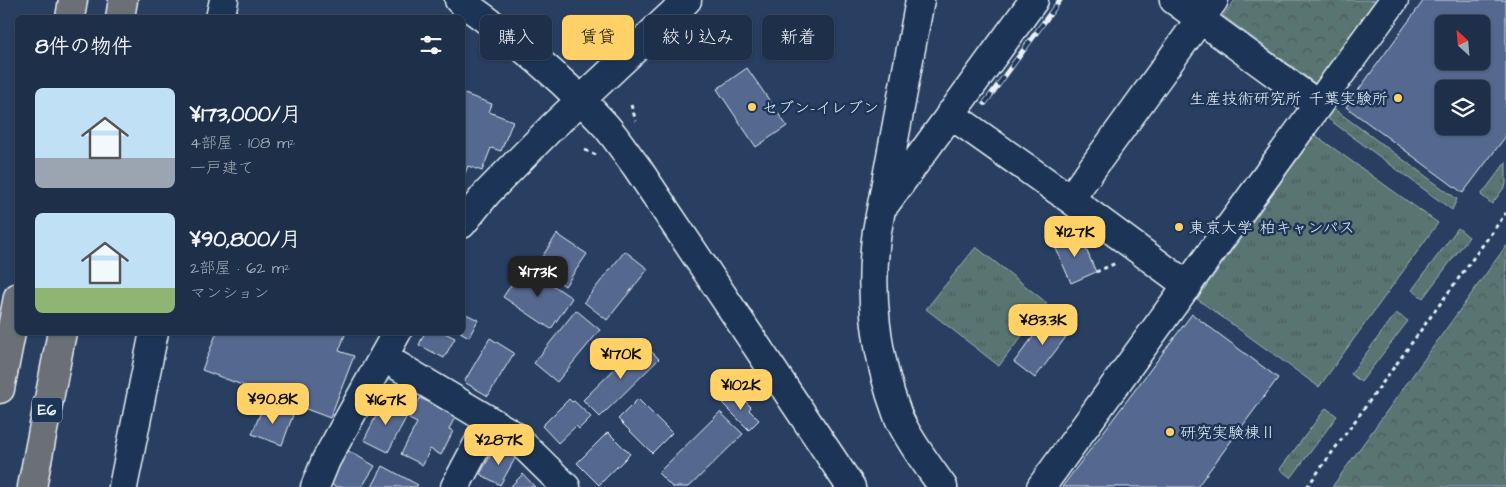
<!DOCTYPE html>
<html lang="ja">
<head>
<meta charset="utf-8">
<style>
	:root { --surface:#1e2f4a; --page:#2b3b54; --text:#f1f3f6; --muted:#a1a9b5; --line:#3c4a62; --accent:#ffd166 }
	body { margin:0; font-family:"Architects Daughter","Klee One",sans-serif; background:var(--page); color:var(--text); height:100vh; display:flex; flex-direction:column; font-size:19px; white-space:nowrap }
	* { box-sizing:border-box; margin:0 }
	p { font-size:16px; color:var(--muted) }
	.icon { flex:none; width:28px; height:28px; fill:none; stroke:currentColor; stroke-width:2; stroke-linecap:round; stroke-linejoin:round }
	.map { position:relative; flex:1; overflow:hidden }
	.sheet { position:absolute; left:15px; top:15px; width:450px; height:320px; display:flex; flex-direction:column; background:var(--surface); border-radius:8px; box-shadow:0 1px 4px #0004,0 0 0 1px var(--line) }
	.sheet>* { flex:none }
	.top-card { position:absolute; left:480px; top:15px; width:475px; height:45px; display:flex; gap:10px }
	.needle { width:32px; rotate:334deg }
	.fabs { position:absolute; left:1435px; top:15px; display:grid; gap:10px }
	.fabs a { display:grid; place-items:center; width:55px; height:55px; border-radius:8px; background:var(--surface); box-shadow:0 1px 4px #0004,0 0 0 1px var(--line); font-size:25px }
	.price { position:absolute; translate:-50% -42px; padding:0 11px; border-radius:10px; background:var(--accent); color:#111; font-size:16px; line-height:32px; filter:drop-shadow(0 1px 2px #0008) }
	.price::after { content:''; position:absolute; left:50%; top:30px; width:15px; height:11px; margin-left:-8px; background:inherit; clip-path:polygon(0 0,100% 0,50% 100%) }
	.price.on { background:#222; color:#fff }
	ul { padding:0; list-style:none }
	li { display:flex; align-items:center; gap:15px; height:125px; padding:0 20px }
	li span { display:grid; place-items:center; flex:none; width:140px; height:100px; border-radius:8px; color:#555 }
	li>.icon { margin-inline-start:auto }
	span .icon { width:60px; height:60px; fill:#fffc; stroke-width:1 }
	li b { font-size:21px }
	h2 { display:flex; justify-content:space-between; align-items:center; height:60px; padding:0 20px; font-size:21px }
	.chip { padding:0 18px; border-radius:8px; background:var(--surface); box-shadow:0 1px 4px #0004,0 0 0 1px var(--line); font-size:18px; line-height:45px }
	.chip.on { background:var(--accent); color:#111 }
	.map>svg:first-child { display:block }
	.grass { fill:url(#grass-tufts); stroke:#a0b2b4 }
	.forest { fill:url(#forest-crowns); stroke:#a0b2b4 }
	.building { fill:#54688f; stroke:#e8f1f8; fill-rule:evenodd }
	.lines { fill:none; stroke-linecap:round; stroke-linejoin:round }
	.minor-casing { stroke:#e8f1f8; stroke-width:31 }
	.highway-casing { stroke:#e8f1f8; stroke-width:31 }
	.path { stroke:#e8f1f8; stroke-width:3; stroke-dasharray:4 4; stroke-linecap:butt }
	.minor { stroke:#1d3557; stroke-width:28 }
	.highway { stroke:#6b6f75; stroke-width:28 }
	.rail-casing { stroke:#e8f1f8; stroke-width:5.5 }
	.rail { stroke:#1d3557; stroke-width:4; stroke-dasharray:11; stroke-linecap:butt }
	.poi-dot { fill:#ffd166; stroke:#1d3557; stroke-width:2 }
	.labels { text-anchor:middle; stroke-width:5; stroke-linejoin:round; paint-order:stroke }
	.shield { fill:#1d3557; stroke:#abb9c8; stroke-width:1 }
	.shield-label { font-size:15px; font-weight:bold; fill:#e8f1f8 }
	.poi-label { font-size:16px; fill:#e8f1f8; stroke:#1d3557; text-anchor:start }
</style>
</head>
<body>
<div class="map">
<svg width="1506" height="487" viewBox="0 0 1506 487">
	<defs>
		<pattern id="grass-tufts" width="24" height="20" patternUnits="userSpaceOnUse" patternTransform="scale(1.25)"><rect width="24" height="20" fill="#597471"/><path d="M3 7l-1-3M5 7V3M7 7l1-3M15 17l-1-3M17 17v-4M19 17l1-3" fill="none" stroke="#4f5c5c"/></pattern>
		<pattern id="forest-crowns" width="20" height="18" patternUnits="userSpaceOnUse" patternTransform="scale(1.25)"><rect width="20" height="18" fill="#597471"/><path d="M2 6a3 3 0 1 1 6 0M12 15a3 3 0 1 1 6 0" fill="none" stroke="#4f5c5c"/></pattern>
	</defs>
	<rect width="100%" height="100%" fill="#283f62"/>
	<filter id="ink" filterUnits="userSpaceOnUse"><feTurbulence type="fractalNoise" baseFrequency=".02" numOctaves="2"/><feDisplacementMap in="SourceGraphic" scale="10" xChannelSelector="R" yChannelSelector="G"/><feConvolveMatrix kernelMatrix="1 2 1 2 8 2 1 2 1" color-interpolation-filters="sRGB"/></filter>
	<g filter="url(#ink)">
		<path class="grass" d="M1334,109L1457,199L1452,210L1327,118Z
			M1315,135L1438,223L1319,387L1197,299Z
			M1506,162V185L1492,204L1481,195Z
			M1458,228L1469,237L1423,298L1412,290Z
			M976,247L1047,303L999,366L926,309Z
			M1396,313L1408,321L1361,382L1351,374Z
			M1326,408L1337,416L1291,478L1280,469Z"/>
		<path class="forest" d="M1235,0H1377L1316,84L1223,16Z
			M1506,246V487H1332Z"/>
		<path class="building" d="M1424,0H1506V136L1463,193L1346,107ZM1444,24H1481V61H1444ZM1444,89H1481V126H1444Z
			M747,68L787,126L756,147L717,89Z
			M462,93L492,104L489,112L513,121L501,151L491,148L482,171L468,166L462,181Z
			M1079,233L1096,272L1071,283L1054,244Z
			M557,234L587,254L565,286L536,266Z
			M625,251L648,269L607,320L584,302Z
			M524,266L572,298L551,329L503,297Z
			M576,310L600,330L557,382L534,363Z
			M462,312L478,320L469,337L460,332H462Z
			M1051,313L1072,329L1035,378L1014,362Z
			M1192,314L1278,378L1197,487H1062Z
			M217,332H346L339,351L354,356L330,418L202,370Z
			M425,332H443L455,338L444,358L419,345Z
			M490,338L514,353L488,396L464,382Z
			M642,342L659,359L600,417L583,400Z
			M736,392L751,407L749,410L759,420L749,430L723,404Z
			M420,398L456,415L449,429L453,431L441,455L430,449L423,465L401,454L417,423L409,419Z
			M569,399L572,402L574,401L591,417L579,429L576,426L558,443L542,426Z
			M638,399L672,433L652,453L618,419Z
			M384,400L409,412L388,452L364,440Z
			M264,404L293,415L282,445L252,434Z
			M720,412L743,434L689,487H672L658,473Z
			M608,432L630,454L599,485L577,463Z
			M505,448L517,455L500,485L480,474L493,451L500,455Z
			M345,449L375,466L362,487H336L326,481Z
			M383,466L418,485L416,487H372Z
			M523,474L535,487H510Z"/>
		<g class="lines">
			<g class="minor-casing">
				<path id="minor" d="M459,0C512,37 562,78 606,126C617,139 626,153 636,166L851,487
					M920,0L877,231C868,292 876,358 898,416C907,438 929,467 943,487
					M1174,0L1317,104
					M220,18L224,0
					M950,114L1070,199L1188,286
					M1070,199L1214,0
					M886,203L1034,0
					M462,224L487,193L551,128L687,0
					M383,357L512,434L566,487
					M123,487L154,332
					M315,487L326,460L397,332
					M455,487L490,421
					M1041,487L1394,0"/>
			</g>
			<g class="highway-casing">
				<path id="highway" d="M70,18L73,0
					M120,18L123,0
					M0,389L18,297
					M32,487L62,332"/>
			</g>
			<path class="path" d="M631,105L636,121
				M585,150L596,155
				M1096,272L1116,263
				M1307,487L1506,213"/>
			<use href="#minor" class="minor"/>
			<use href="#highway" class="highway"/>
			<g class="rail-casing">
				<path id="rail" d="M985,103L1060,0"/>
			</g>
			<use href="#rail" class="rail"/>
		</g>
	</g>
	<g class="poi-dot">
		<circle cx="1398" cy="98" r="5"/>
		<circle cx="752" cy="107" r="5"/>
		<circle cx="1179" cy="227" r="5"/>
		<circle cx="1170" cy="432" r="5"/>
	</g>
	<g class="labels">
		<rect class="shield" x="32" y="397.5" width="30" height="25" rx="4"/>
		<g class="shield-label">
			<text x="47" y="415">E6</text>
		</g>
		<g class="poi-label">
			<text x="1388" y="104" text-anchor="end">生産技術研究所 千葉実験所</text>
			<text x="762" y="113">セブン-イレブン</text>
			<text x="1189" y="233">東京大学 柏キャンパス</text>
			<text x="1180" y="438">研究実験棟Ⅱ</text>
		</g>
	</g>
</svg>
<div class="fabs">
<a><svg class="needle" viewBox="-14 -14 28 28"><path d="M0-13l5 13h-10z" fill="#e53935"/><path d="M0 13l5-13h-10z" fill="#a1a9b5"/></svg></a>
<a><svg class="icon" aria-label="layers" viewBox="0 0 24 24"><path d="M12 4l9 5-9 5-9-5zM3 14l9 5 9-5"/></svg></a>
</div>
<b class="price" style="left:1075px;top:258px">¥127K</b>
<b class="price on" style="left:538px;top:298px">¥173K</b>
<b class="price" style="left:1043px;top:346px">¥83.3K</b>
<b class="price" style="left:621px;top:380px">¥170K</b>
<b class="price" style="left:741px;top:411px">¥102K</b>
<b class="price" style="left:273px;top:425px">¥90.8K</b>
<b class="price" style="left:386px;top:426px">¥167K</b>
<b class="price" style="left:499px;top:466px">¥287K</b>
<div class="top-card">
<a class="chip">購入</a>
<a class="chip on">賃貸</a>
<a class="chip">絞り込み</a>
<a class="chip">新着</a>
</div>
<section class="sheet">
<h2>8件の物件<svg class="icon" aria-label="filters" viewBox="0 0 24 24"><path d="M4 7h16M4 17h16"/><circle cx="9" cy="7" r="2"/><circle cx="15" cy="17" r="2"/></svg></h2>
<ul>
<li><span style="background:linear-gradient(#bfe0f5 70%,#9aa5b1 0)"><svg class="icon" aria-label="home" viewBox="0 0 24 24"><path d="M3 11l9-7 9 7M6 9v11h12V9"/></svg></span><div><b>¥173,000/月</b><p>4部屋 · 108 m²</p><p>一戸建て</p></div></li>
<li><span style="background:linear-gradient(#bfe0f5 75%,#8fb573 0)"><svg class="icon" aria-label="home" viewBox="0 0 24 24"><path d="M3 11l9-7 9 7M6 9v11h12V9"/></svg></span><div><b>¥90,800/月</b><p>2部屋 · 62 m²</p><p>マンション</p></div></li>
</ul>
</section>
</div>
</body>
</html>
